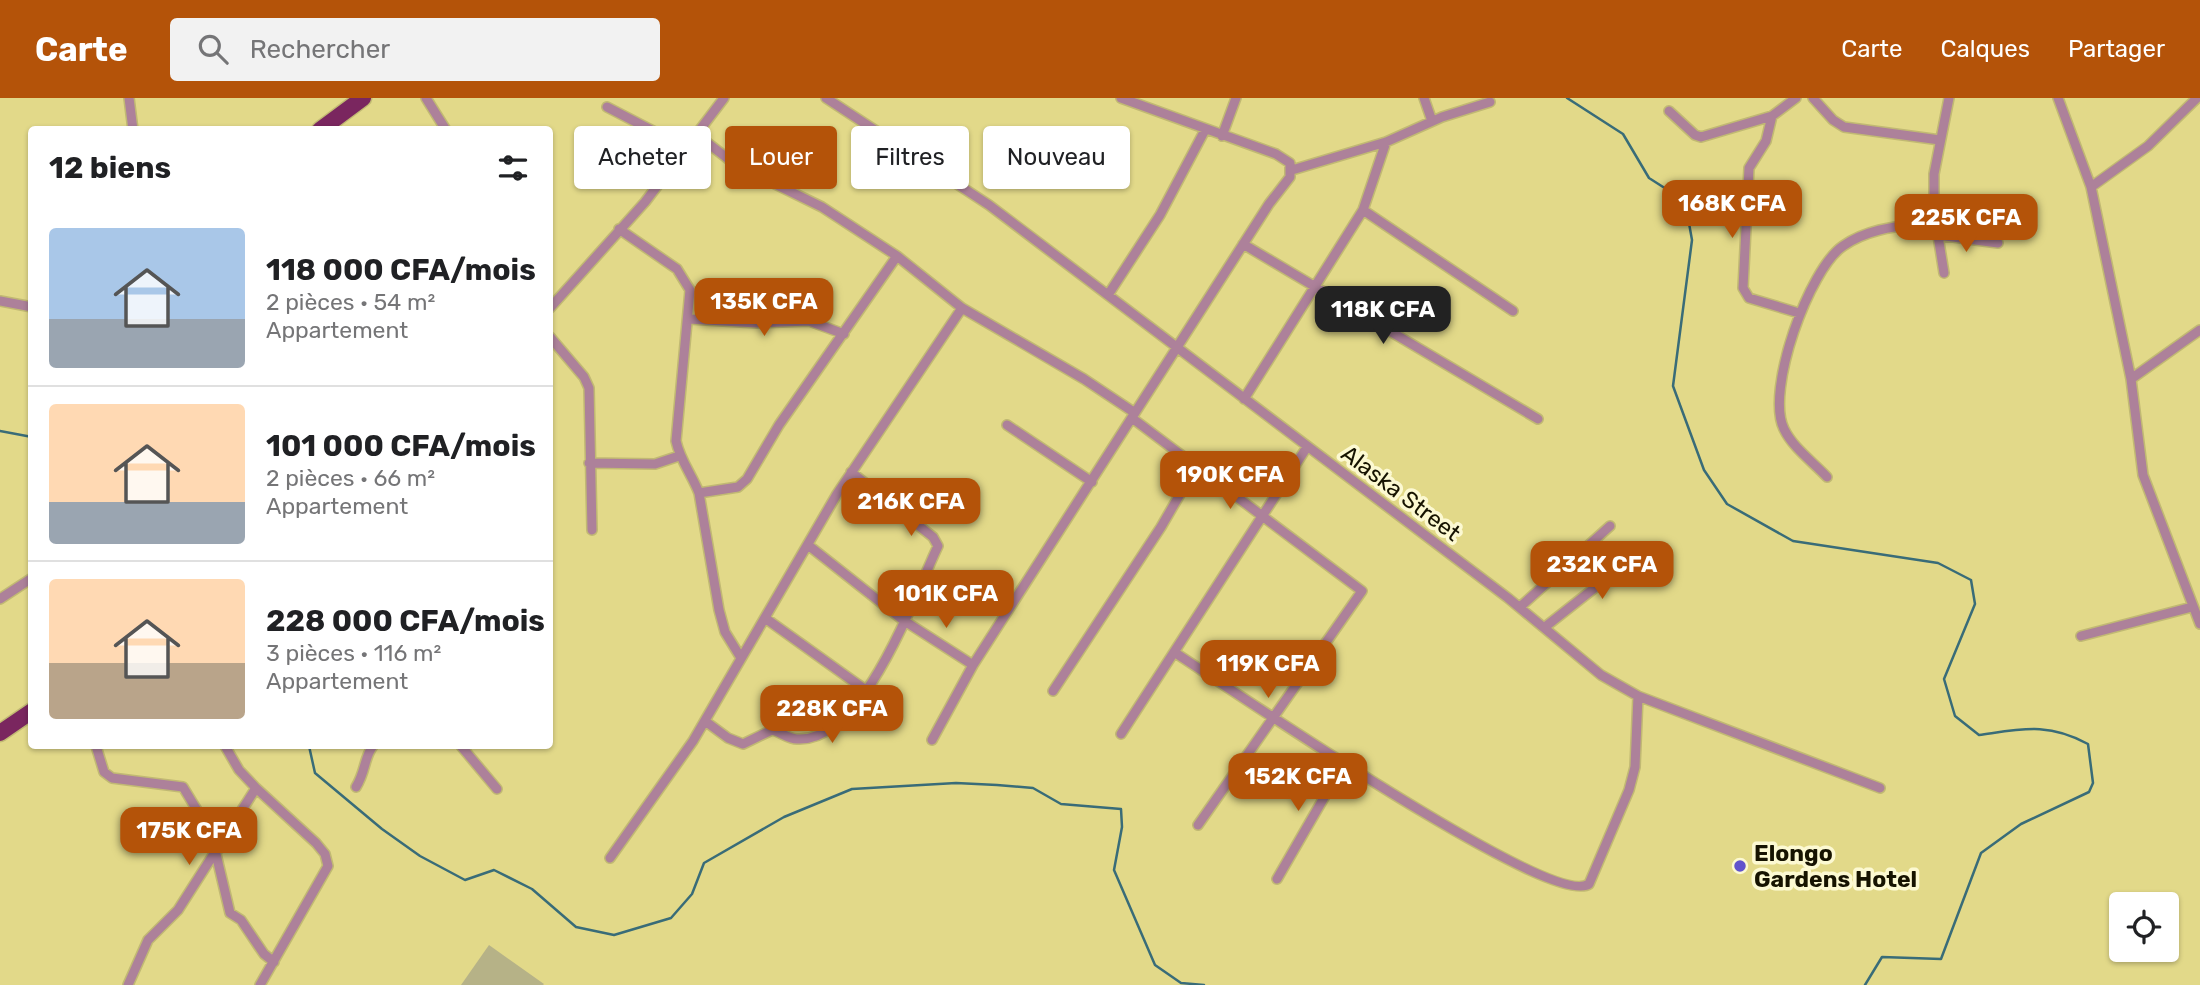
<!DOCTYPE html>
<html lang="fr">
<head>
<meta charset="utf-8">
<style>
	:root { --surface:#fff; --page:#f2f2f2; --text:#202124; --muted:#757577; --line:#e0e0e0; --accent:#b45309 }
	body { margin:0; font-family:Rubik,sans-serif; background:var(--page); color:var(--text); height:100vh; display:flex; flex-direction:column; font-size:26px; white-space:nowrap }
	* { box-sizing:border-box; margin:0 }
	p { font-size:23px; color:var(--muted) }
	.icon { flex:none; width:38px; height:38px; fill:none; stroke:currentColor; stroke-width:2; stroke-linecap:round; stroke-linejoin:round }
	.map { position:relative; flex:1; overflow:hidden }
	.panel { position:absolute; left:28px; top:28px; width:525px; height:623px; display:flex; flex-direction:column; background:var(--surface); border-radius:7px; box-shadow:0 2px 5px #0004 }
	.panel>* { flex:none }
	.guide { position:absolute; left:574px; top:28px; width:665px; height:63px; display:flex; gap:14px }
	.buttons { position:absolute; left:2109px; top:794px; display:grid; gap:14px }
	.buttons a { display:grid; place-items:center; width:70px; height:70px; border-radius:7px; background:var(--surface); box-shadow:0 2px 5px #0004; font-size:35px }
	.price { position:absolute; translate:-50% -60px; padding:0 16px; border-radius:14px; background:var(--accent); color:#fff; font-size:23px; line-height:46px; filter:drop-shadow(0 2px 4px #0008) }
	.price::after { content:''; position:absolute; left:50%; top:42px; width:21px; height:16px; margin-left:-10px; background:inherit; clip-path:polygon(0 0,100% 0,50% 100%) }
	.price.selected { background:#222; color:#fff }
	ul { padding:0; list-style:none }
	li { display:flex; align-items:center; gap:21px; height:175px; padding:0 21px }
	li+li { border-top:2px solid var(--line) }
	li span { display:grid; place-items:center; flex:none; width:196px; height:140px; border-radius:7px; color:#555 }
	li>.icon { margin-inline-start:auto }
	span .icon { width:84px; height:84px; fill:#fffc; stroke-width:1 }
	li b { font-size:30px }
	h2 { display:flex; justify-content:space-between; align-items:center; height:84px; padding:0 21px; font-size:30px }
	.pill { padding:0 24px; border-radius:7px; background:var(--surface); box-shadow:0 2px 5px #0004; font-size:24px; line-height:63px }
	.pill.selected { background:var(--accent); color:#fff }
	header { display:flex; align-items:center; gap:42px; box-sizing:border-box; height:98px; padding:0 35px; background:var(--accent); color:#fff }
	header strong { font-size:33px }
	nav { display:flex; gap:38px; margin-inline-start:auto; font-size:24px }
	.search { width:490px; height:63px; background:var(--page); display:flex; align-items:center; gap:18px; box-sizing:border-box; padding:0 24px; border-radius:7px; color:var(--muted); font-size:26px }
	.map>svg:first-child { display:block }
	.green { fill:#b6b287 }
	.lines { fill:none; stroke-linecap:round; stroke-linejoin:round }
	.stream { stroke:#396c78; stroke-width:2.5 }
	.minor-casing { stroke:#c1b973; stroke-width:12 }
	.trunk-casing { stroke:#c1b973; stroke-width:19 }
	.minor { stroke:#ad819a; stroke-width:9 }
	.trunk { stroke:#7a265f; stroke-width:16 }
	.poi-dot { fill:#6153cc; stroke:#fcf9d2; stroke-width:2.5 }
	.labels { text-anchor:middle; stroke-width:7; stroke-linejoin:round; paint-order:stroke }
	.street-label { font-size:23px; fill:#161300; stroke:#fcf9d2 }
	.poi-label { font-size:23px; font-weight:bold; fill:#161300; stroke:#fcf9d2; text-anchor:start }
</style>
</head>
<body>
<header>
<strong>Carte</strong>
<div class="search"><svg class="icon" aria-label="search" viewBox="0 0 24 24"><circle cx="10" cy="10" r="6"/><path d="M15 15l6 6"/></svg>Rechercher</div>
<nav><a>Carte</a><a>Calques</a><a>Partager</a></nav>
</header>
<div class="map">
<svg width="2200" height="887" viewBox="0 0 2200 887">
	<rect width="100%" height="100%" fill="#e2d989"/>
	<path class="green" d="M489,847L544,886L543,887H461Z"/>
	<g class="lines">
		<path class="stream" d="M1567,0L1623,36L1649,80L1685,103L1692,142L1673,288L1704,372L1727,406L1793,443L1938,465L1971,482L1975,506L1944,581L1955,618L1979,637C2022,631 2048,624 2088,646L2093,685L2089,694L2021,726L1981,755L1941,861L1882,859L1865,887
			M0,333L32,339
			M309,648L315,675L382,731L420,758L465,782L494,772L532,791L576,829L614,837L671,820L692,796L704,765L784,719L852,691L956,685L997,687L1033,690L1061,706L1121,711L1122,729L1114,772L1155,867L1181,885L1204,887"/>
		<g class="minor-casing">
			<path id="minor" d="M129,0L133,32
				M426,0L446,32
				M826,0L989,107L1508,500L1601,577L1638,598L1880,690
				M1424,0L1432,23
				M1813,0L1833,22L1844,29L1940,42
				M2058,0L2091,89L2131,281L2143,377L2200,526
				M607,9L686,50
				M1669,13L1695,37L1701,39L1772,18L1796,0
				M1772,18L1766,43L1749,70L1743,190L1749,200L1799,215
				M696,36L736,67L822,109L897,158L779,327L747,381L738,389L699,395
				M1222,38L1236,0
				M1292,72L1386,44L1442,19L1490,4
				M2091,89L2148,48L2197,0
				M1363,112L1513,213
				M619,131L677,171L690,192L676,343C680,362 692,377 699,395L719,512L725,534L741,560
				M1938,137L1998,145
				M1243,146L1538,321
				M897,158L962,210
				M1944,175L1934,113V76L1949,0
				M1108,197L1160,117L1205,32
				M0,203L32,209
				M550,210L645,104L724,0
				M689,221L757,225L809,223L844,236
				M550,239L584,279L589,290L592,432
				M2131,281L2200,232
				M1244,301L1363,112L1386,44
				M1132,320L1362,493L1198,727
				M1007,327L1092,384
				M589,365L655,366L679,358
				M1827,379C1813,364 1793,350 1784,331C1765,293 1809,171 1843,148C1870,129 1903,128 1936,123
				M808,447L903,522L973,567
				M0,501L32,480
				M1520,509L1610,428
				M765,520L867,593
				M1545,529L1639,455
				M2081,538L2192,509
				M1174,554C1225,587 1552,812 1589,786L1629,692L1635,669L1638,598
				M1053,593L1161,429L1197,367
				M705,623L728,640L743,646L772,632C781,634 788,641 797,641C864,645 914,498 938,448L933,439L851,374
				M1121,636L1307,349
				M932,642L973,567L1269,106L1290,79V65L1276,56L1121,0
				M96,648L104,674L112,680L183,689L220,750
				M461,648L497,691
				M356,689C366,673 364,659 373,648
				M256,690L316,745L325,756L328,768L260,887
				M216,756L230,815L241,822L264,856L274,864
				M610,760L693,643L837,396L962,210L1084,281L1135,315
				M1277,781L1344,665
				M128,887L148,842L178,812L256,690L239,672L225,648"/>
		</g>
		<g class="trunk-casing">
			<path id="trunk" d="M320,32L363,0
				M0,635L32,613"/>
		</g>
		<use href="#minor" class="minor"/>
		<use href="#trunk" class="trunk"/>
	</g>
	<circle class="poi-dot" cx="1740" cy="768" r="7"/>
	<g class="labels">
		<g class="street-label">
			<text transform="translate(1401 395) rotate(37)" y="8">Alaska Street</text>
		</g>
		<g class="poi-label">
			<text x="1754" y="763">Elongo<tspan x="1754" dy="26">Gardens Hotel</tspan></text>
		</g>
	</g>
</svg>
<div class="buttons">
<a><svg class="icon" aria-label="locate" viewBox="0 0 24 24"><circle cx="12" cy="12" r="6"/><path d="M12 2v4M12 18v4M2 12h4M18 12h4"/></svg></a>
</div>
<b class="price" style="left:1732px;top:142px">168K CFA</b>
<b class="price" style="left:1966px;top:156px">225K CFA</b>
<b class="price" style="left:764px;top:240px">135K CFA</b>
<b class="price selected" style="left:1383px;top:248px">118K CFA</b>
<b class="price" style="left:1230px;top:413px">190K CFA</b>
<b class="price" style="left:911px;top:440px">216K CFA</b>
<b class="price" style="left:1602px;top:503px">232K CFA</b>
<b class="price" style="left:946px;top:532px">101K CFA</b>
<b class="price" style="left:1268px;top:602px">119K CFA</b>
<b class="price" style="left:832px;top:647px">228K CFA</b>
<b class="price" style="left:1298px;top:715px">152K CFA</b>
<b class="price" style="left:189px;top:769px">175K CFA</b>
<div class="guide">
<a class="pill">Acheter</a>
<a class="pill selected">Louer</a>
<a class="pill">Filtres</a>
<a class="pill">Nouveau</a>
</div>
<section class="panel">
<h2>12 biens<svg class="icon" aria-label="filters" viewBox="0 0 24 24"><path d="M4 7h16M4 17h16"/><circle cx="9" cy="7" r="2"/><circle cx="15" cy="17" r="2"/></svg></h2>
<ul>
<li><span style="background:linear-gradient(#a9c7e8 65%,#9aa5b1 0)"><svg class="icon" aria-label="home" viewBox="0 0 24 24"><path d="M3 11l9-7 9 7M6 9v11h12V9"/></svg></span><div><b>118 000 CFA/mois</b><p>2 pièces · 54 m²</p><p>Appartement</p></div></li>
<li><span style="background:linear-gradient(#ffd9b3 70%,#9aa5b1 0)"><svg class="icon" aria-label="home" viewBox="0 0 24 24"><path d="M3 11l9-7 9 7M6 9v11h12V9"/></svg></span><div><b>101 000 CFA/mois</b><p>2 pièces · 66 m²</p><p>Appartement</p></div></li>
<li><span style="background:linear-gradient(#ffd9b3 60%,#b9a48a 0)"><svg class="icon" aria-label="home" viewBox="0 0 24 24"><path d="M3 11l9-7 9 7M6 9v11h12V9"/></svg></span><div><b>228 000 CFA/mois</b><p>3 pièces · 116 m²</p><p>Appartement</p></div></li>
</ul>
</section>
</div>
</body>
</html>
